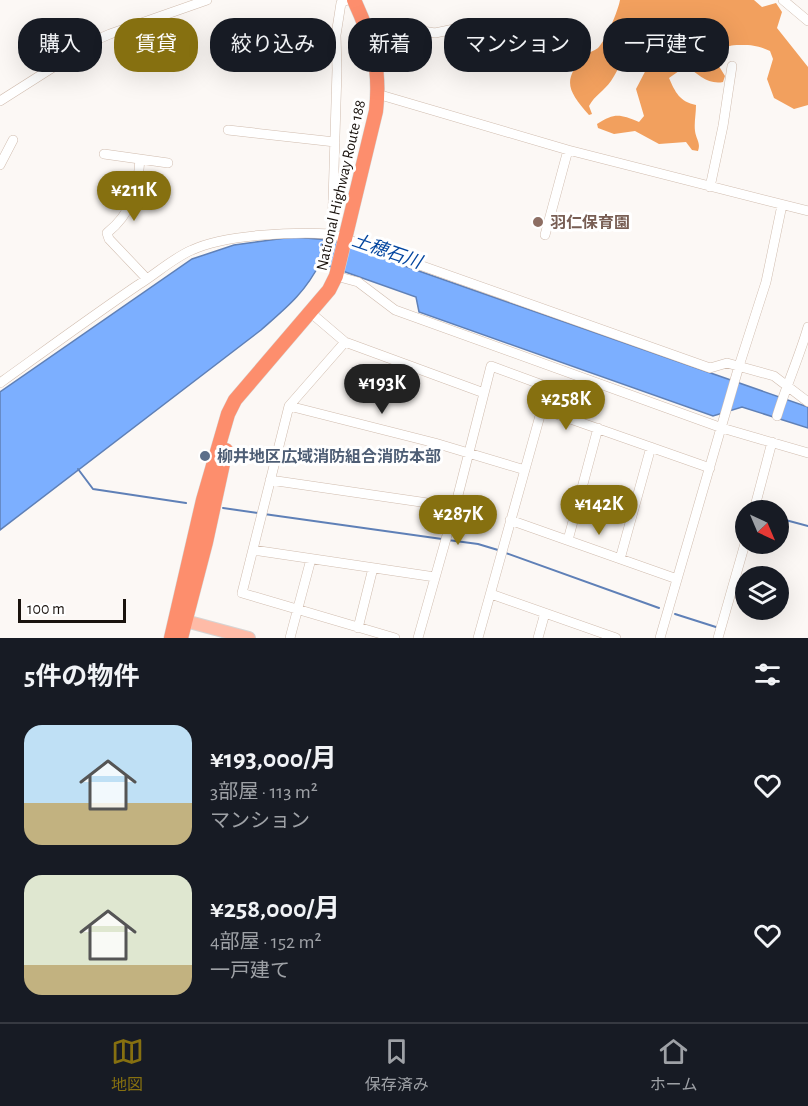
<!DOCTYPE html>
<html lang="ja">
<head>
<meta charset="utf-8">
<style>
	:root { --surface:#171b24; --page:#242831; --text:#f1f3f6; --muted:#9ea1a6; --line:#363941; --accent:#867010 }
	body { margin:0; font-family:"Alegreya Sans","Noto Sans JP",sans-serif; background:var(--page); color:var(--text); height:100vh; display:flex; flex-direction:column; font-size:22px; white-space:nowrap }
	* { box-sizing:border-box; margin:0 }
	p { font-size:20px; color:var(--muted) }
	.icon { flex:none; width:33px; height:33px; fill:none; stroke:currentColor; stroke-width:2; stroke-linecap:round; stroke-linejoin:round }
	.map { position:relative; height:638px; overflow:hidden }
	.panel { display:flex; flex-direction:column; background:var(--surface); flex:1 }
	.panel>* { flex:none }
	.banner { position:absolute; left:18px; top:18px; width:772px; height:54px; display:flex; gap:12px }
	.needle { width:39px; rotate:136deg }
	.controls { position:absolute; left:735px; top:500px; display:grid; gap:12px }
	.controls a { display:grid; place-items:center; width:54px; height:54px; border-radius:50%; background:var(--surface); box-shadow:0 6px 24px #0002; font-size:30px }
	.scale { position:absolute; left:18px; bottom:15px; width:108px; box-sizing:border-box; padding-left:6px; border:3px solid #1a130e; border-top:0; font-size:16px; line-height:21px; white-space:nowrap; color:#1a130e; -webkit-text-stroke:4px #fff; paint-order:stroke }
	.price { position:absolute; translate:-50% -51px; padding:0 14px; border-radius:21px; background:var(--accent); color:#fff; font-size:20px; line-height:39px; filter:drop-shadow(0 2px 3px #0008) }
	.price::after { content:''; position:absolute; left:50%; top:36px; width:18px; height:14px; margin-left:-9px; background:inherit; clip-path:polygon(0 0,100% 0,50% 100%) }
	.price.current { background:#222; color:#fff }
	ul { padding:0; list-style:none }
	li { display:flex; align-items:center; gap:18px; height:150px; padding:0 24px }
	li span { display:grid; place-items:center; flex:none; width:168px; height:120px; border-radius:18px; color:#555 }
	li>.icon { margin-inline-start:auto }
	span .icon { width:72px; height:72px; fill:#fffc; stroke-width:1 }
	li b { font-size:26px }
	h2 { display:flex; justify-content:space-between; align-items:center; height:72px; padding:0 24px; font-size:26px }
	.chip { padding:0 21px; border-radius:24px; background:var(--surface); box-shadow:0 6px 24px #0002; font-size:21px; line-height:54px }
	.chip.current { background:var(--accent); color:#fff }
	.tab-bar { display:flex; justify-content:space-around; align-items:center; height:84px; border-top:2px solid var(--line); background:var(--surface); font-size:16px; color:var(--muted) }
	.tab-bar a { display:grid; justify-items:center; gap:3px }
	.tab-bar .current { color:var(--accent) }
	.map>svg:first-child { display:block }
	.forest { fill:#f2a05e }
	.water { fill:#7cafff; stroke:#5f80b7; stroke-width:1.5 }
	.lines { fill:none; stroke-linecap:round; stroke-linejoin:round }
	.stream { stroke:#5f80b7; stroke-width:2 }
	.minor-casing { stroke:#d0bcae; stroke-width:10 }
	.major-casing { stroke:#d6d5d4; stroke-width:14 }
	.highway-casing { stroke:#d6d5d4; stroke-width:15 }
	.minor { stroke:#fff; stroke-width:9 }
	.major { stroke:#febba7; stroke-width:12 }
	.highway { stroke:#fd8e6d; stroke-width:14 }
	.education-dot { fill:#8d6e63; stroke:#fff; stroke-width:2 }
	.service-dot { fill:#5c6f8a; stroke:#fff; stroke-width:2 }
	.labels { text-anchor:middle; stroke-width:6; stroke-linejoin:round; paint-order:stroke }
	.street-label { font-size:16px; fill:#1a130e; stroke:#fff }
	.education-label { font-size:16px; font-weight:bold; fill:#785e54; stroke:#fff; text-anchor:start }
	.service-label { font-size:16px; font-weight:bold; fill:#4e5e75; stroke:#fff; text-anchor:start }
	.water-label { font-size:18px; font-style:italic; fill:#03459f; stroke:#fff }
</style>
</head>
<body>
<div class="map">
<svg width="808" height="638" viewBox="0 0 808 638">
	<rect width="100%" height="100%" fill="#fcf8f5"/>
	<path class="forest" d="M620,0H754L762,7L776,3L782,12L777,28L808,67V105L794,109L774,98L767,79L773,59L770,51C759,46 753,45 742,45C725,45 723,47 717,63L725,76L723,82C708,85 698,74 686,66L669,78C675,92 680,102 696,105C696,114 694,123 695,131C696,139 701,143 698,151L692,150L686,142L659,144L635,131L614,134L598,128L597,124C615,113 619,114 639,122L644,116L636,89L649,64L644,48H632C620,60 620,68 611,81C604,91 595,95 589,106L592,114L589,115C568,91 561,80 586,55C589,52 594,51 598,48C606,40 618,11 620,0Z"/>
	<path class="water" d="M293,237L330,240L808,407V428L742,407L713,416L419,312L416,297L320,263C305,293 286,308 261,330L0,530V392L192,259L234,245Z"/>
	<g class="lines">
		<path class="stream" d="M78,469L93,489L186,503
			M223,508L258,513
			M264,514L442,539
			M778,518L808,526
			M448,540L478,544L498,550
			M503,552L659,608
			M675,614L719,628"/>
		<g class="minor-casing">
			<path id="minor" d="M783,0L808,21
				M368,32L385,30L407,35L416,30L435,33L459,28L481,35
				M378,96H384L568,150L808,211
				M0,101L96,40L110,34L207,0
				M228,130L335,142
				M104,154L168,163
				M140,159C138,189 132,213 107,233L109,239L147,279
				M0,165L13,140
				M710,187L723,126L732,66
				M332,234L337,70L336,35L341,3L347,0
				M545,235L568,150
				M336,276L358,282L395,310L722,428L808,453
				M311,313L345,342L484,393
				M345,342L289,406L242,593L395,638
				M0,383C46,350 91,317 138,285C156,274 173,258 192,250C226,234 295,232 332,234L710,368L727,363L774,376L808,402
				M289,406L435,443L525,470
				M542,409L710,468
				M777,416C786,386 799,358 808,327
				M270,480L455,507
				M754,510L772,442
				M510,520L677,579
				M568,540L598,428
				M253,550L435,577
				M620,559L651,447
				M491,594L616,638
				M358,628L373,568
				M290,638L311,559
				M418,638L455,507L491,366L548,387L478,638
				M538,638L545,613
				M660,638L739,366L766,282L782,205
				M718,638L746,540"/>
		</g>
		<g class="major-casing">
			<path id="major" d="M178,619L249,638"/>
		</g>
		<g class="highway-casing">
			<path id="highway" d="M171,638L203,500L228,414L235,400L329,290L336,276L376,111C381,68 372,39 354,0
				M181,638L206,542L226,450"/>
		</g>
		<use href="#minor" class="minor"/>
		<use href="#major" class="major"/>
		<use href="#highway" class="highway"/>
	</g>
	<circle class="education-dot" cx="538" cy="222" r="6"/>
	<circle class="service-dot" cx="205" cy="456" r="6"/>
	<g class="labels">
		<g class="street-label">
			<text transform="translate(340 185) rotate(-77)" y="6">National Highway Route 188</text>
		</g>
		<g class="education-label">
			<text x="550" y="228">羽仁保育園</text>
		</g>
		<g class="service-label">
			<text x="217" y="462">柳井地区広域消防組合消防本部</text>
		</g>
		<g class="water-label">
			<text transform="translate(387 251) rotate(19)" y="6">土穂石川</text>
		</g>
	</g>
</svg>
<div class="controls">
<a><svg class="needle" viewBox="-14 -14 28 28"><path d="M0-13l5 13h-10z" fill="#e53935"/><path d="M0 13l5-13h-10z" fill="#9ea1a6"/></svg></a>
<a><svg class="icon" aria-label="layers" viewBox="0 0 24 24"><path d="M12 4l9 5-9 5-9-5zM3 14l9 5 9-5"/></svg></a>
</div>
<div class="scale">100 m</div>
<b class="price" style="left:134px;top:222px">¥211K</b>
<b class="price current" style="left:382px;top:415px">¥193K</b>
<b class="price" style="left:566px;top:431px">¥258K</b>
<b class="price" style="left:599px;top:536px">¥142K</b>
<b class="price" style="left:458px;top:546px">¥287K</b>
<div class="banner">
<a class="chip">購入</a>
<a class="chip current">賃貸</a>
<a class="chip">絞り込み</a>
<a class="chip">新着</a>
<a class="chip">マンション</a>
<a class="chip">一戸建て</a>
</div>
</div>
<section class="panel">
<h2>5件の物件<svg class="icon" aria-label="filters" viewBox="0 0 24 24"><path d="M4 7h16M4 17h16"/><circle cx="9" cy="7" r="2"/><circle cx="15" cy="17" r="2"/></svg></h2>
<ul>
<li><span style="background:linear-gradient(#bfe0f5 65%,#c2b280 0)"><svg class="icon" aria-label="home" viewBox="0 0 24 24"><path d="M3 11l9-7 9 7M6 9v11h12V9"/></svg></span><div><b>¥193,000/月</b><p>3部屋 · 113 m²</p><p>マンション</p></div><svg class="icon" aria-label="heart" viewBox="0 0 24 24"><path d="M12 20l-8-8c-3-5 5-10 8-4 3-6 11-1 8 4z"/></svg></li>
<li><span style="background:linear-gradient(#dfe7d0 75%,#c2b280 0)"><svg class="icon" aria-label="home" viewBox="0 0 24 24"><path d="M3 11l9-7 9 7M6 9v11h12V9"/></svg></span><div><b>¥258,000/月</b><p>4部屋 · 152 m²</p><p>一戸建て</p></div><svg class="icon" aria-label="heart" viewBox="0 0 24 24"><path d="M12 20l-8-8c-3-5 5-10 8-4 3-6 11-1 8 4z"/></svg></li>
</ul>
</section>
<nav class="tab-bar">
<a class="current"><svg class="icon" aria-label="map" viewBox="0 0 24 24"><path d="M3 6l6-2 6 2 6-2v14l-6 2-6-2-6 2zM9 4v14M15 6v14"/></svg>地図</a>
<a><svg class="icon" aria-label="saved" viewBox="0 0 24 24"><path d="M7 4h10v16l-5-4-5 4z"/></svg>保存済み</a>
<a><svg class="icon" aria-label="home" viewBox="0 0 24 24"><path d="M3 11l9-7 9 7M6 9v11h12V9"/></svg>ホーム</a>
</nav>
</body>
</html>
